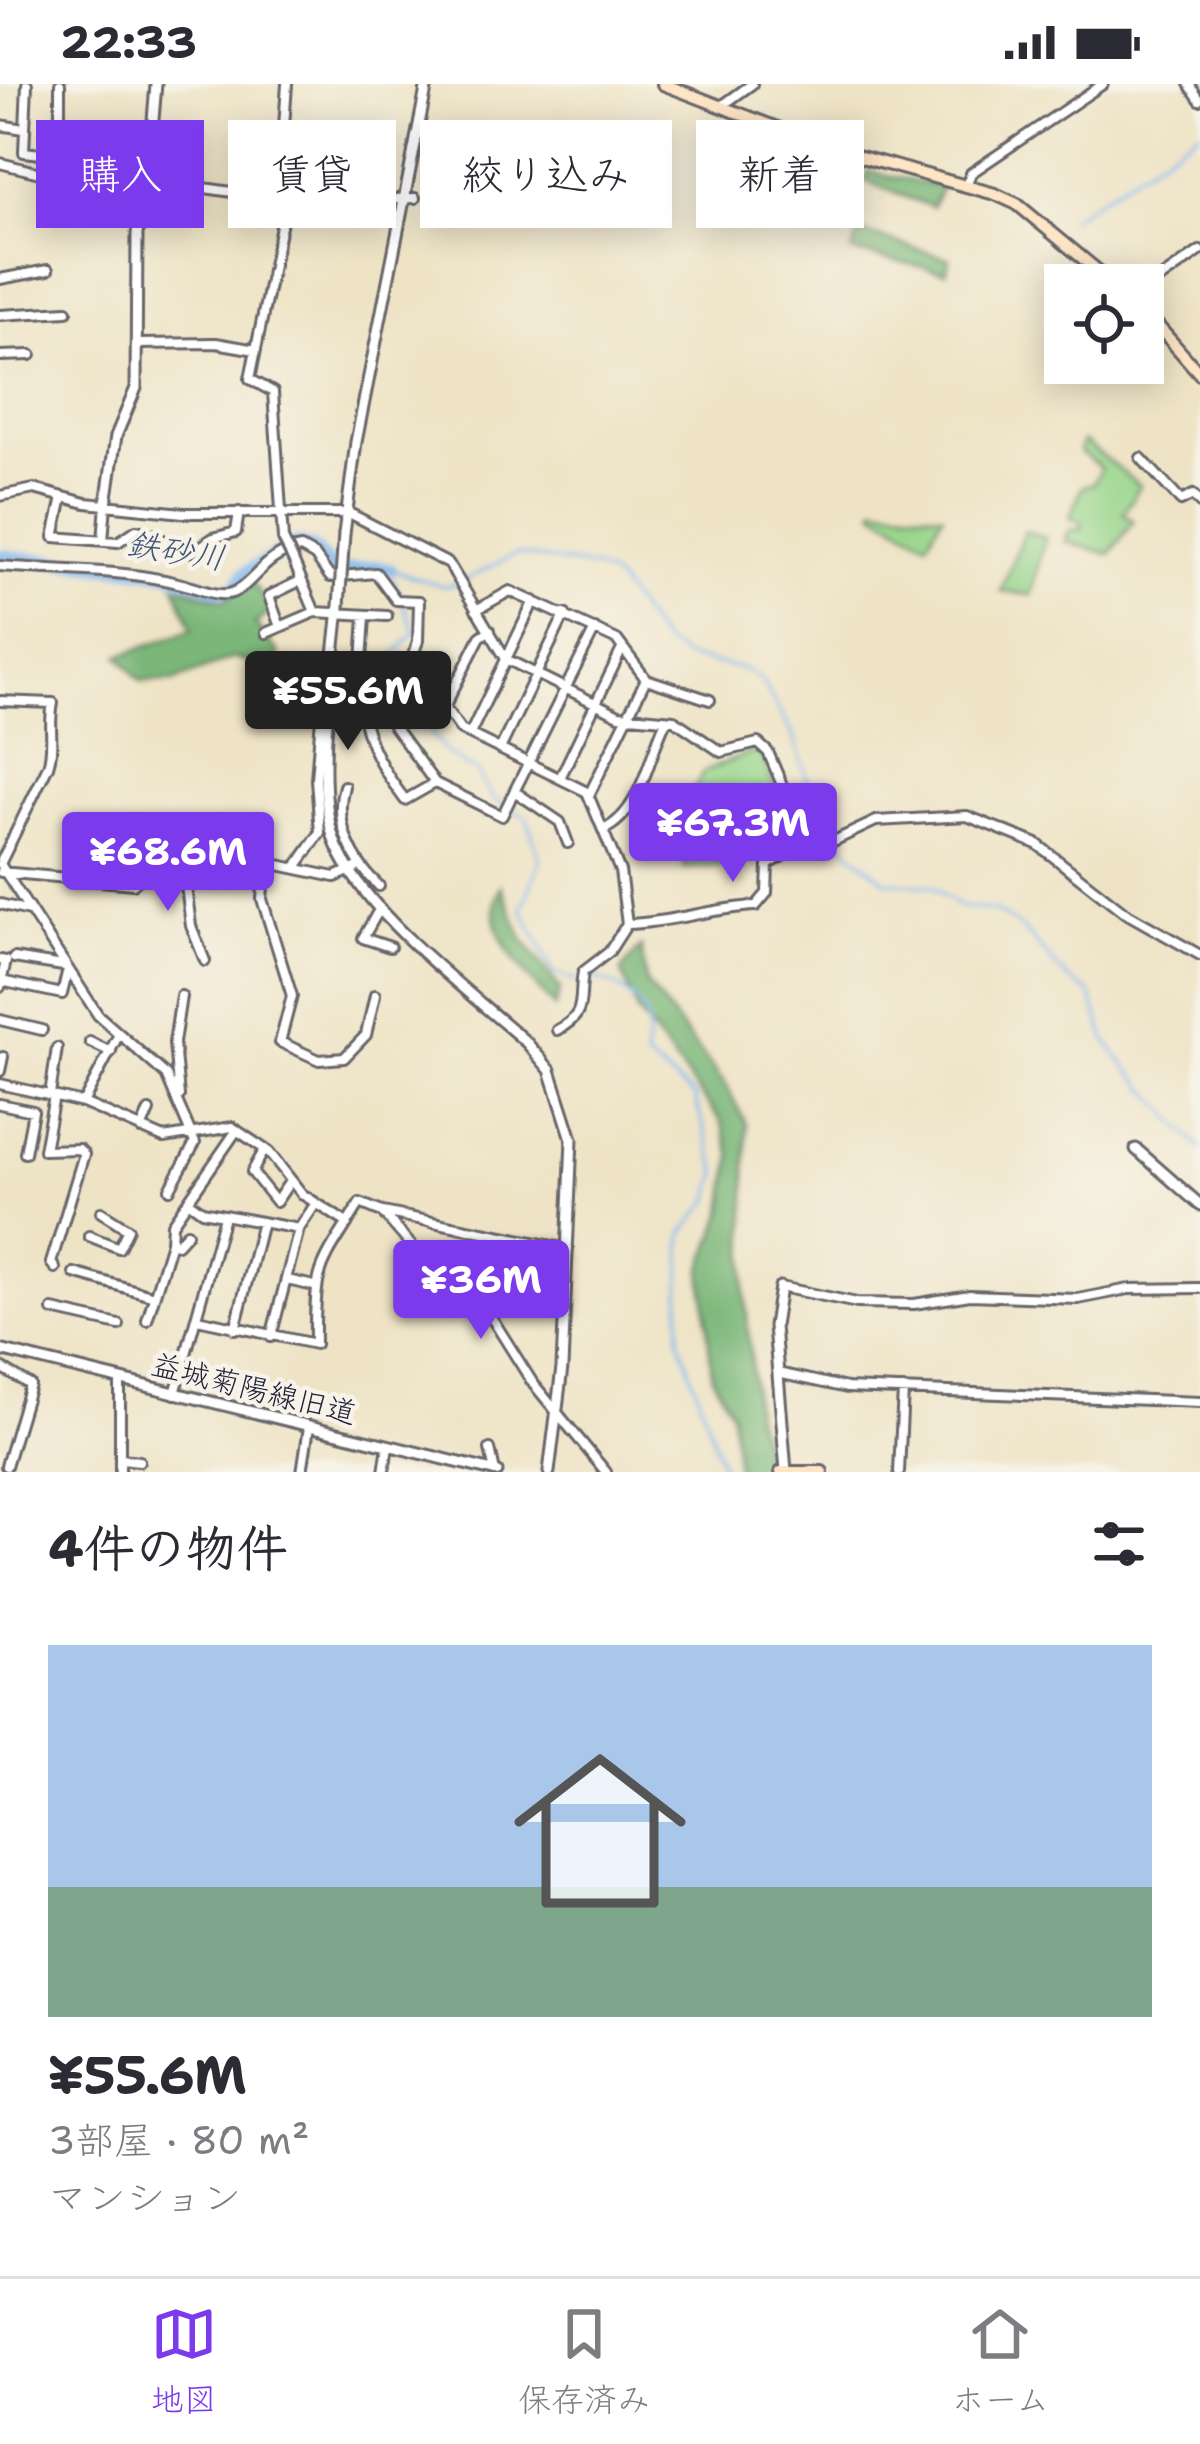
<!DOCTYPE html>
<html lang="ja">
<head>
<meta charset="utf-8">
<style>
	:root { --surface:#fff; --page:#f7f7f7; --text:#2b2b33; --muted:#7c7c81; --line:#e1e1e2; --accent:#7c3aed }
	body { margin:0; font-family:"Shantell Sans","Klee One",sans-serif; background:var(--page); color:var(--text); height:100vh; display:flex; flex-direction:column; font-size:45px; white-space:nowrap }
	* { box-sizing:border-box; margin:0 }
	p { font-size:39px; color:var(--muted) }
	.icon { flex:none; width:66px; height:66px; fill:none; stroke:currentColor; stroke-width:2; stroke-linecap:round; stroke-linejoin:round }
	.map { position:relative; height:1388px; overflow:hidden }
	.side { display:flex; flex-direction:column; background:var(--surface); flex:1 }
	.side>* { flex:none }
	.top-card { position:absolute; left:36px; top:36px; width:1128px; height:108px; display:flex; gap:24px }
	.fabs { position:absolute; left:1044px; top:180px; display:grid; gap:24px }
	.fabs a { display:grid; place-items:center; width:120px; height:120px; border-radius:0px; background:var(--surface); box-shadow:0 6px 30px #0003; font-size:60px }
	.price { position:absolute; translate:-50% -102px; padding:0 27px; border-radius:12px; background:var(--accent); color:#fff; font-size:39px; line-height:78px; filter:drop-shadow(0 3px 6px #0008) }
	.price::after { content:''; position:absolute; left:50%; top:72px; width:36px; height:27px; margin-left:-18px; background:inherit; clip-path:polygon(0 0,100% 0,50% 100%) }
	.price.on { background:#222; color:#fff }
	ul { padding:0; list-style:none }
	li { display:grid; align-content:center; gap:24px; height:636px; padding:0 48px }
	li+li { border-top:3px solid var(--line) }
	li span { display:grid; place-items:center; height:372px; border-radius:0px; color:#555 }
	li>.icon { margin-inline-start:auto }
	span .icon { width:216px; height:216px; fill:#fffc; stroke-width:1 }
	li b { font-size:51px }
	h2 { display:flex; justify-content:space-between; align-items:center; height:144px; padding:0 48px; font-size:51px }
	.tag { padding:0 42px; border-radius:0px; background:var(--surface); box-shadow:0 6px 30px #0003; font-size:42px; line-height:108px }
	.tag.on { background:var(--accent); color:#fff }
	.status { display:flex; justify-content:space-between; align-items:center; height:84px; padding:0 60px; background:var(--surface); direction:ltr }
	.status svg { height:33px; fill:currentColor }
	.dock { display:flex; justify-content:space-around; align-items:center; height:168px; border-top:3px solid var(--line); background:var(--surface); font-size:33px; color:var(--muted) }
	.dock a { display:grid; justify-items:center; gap:6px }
	.dock .on { color:var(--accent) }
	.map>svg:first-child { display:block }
	.green { fill:#99d68c; stroke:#5e7c64; stroke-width:3 }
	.forest { fill:#7ab778; stroke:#4e6c5a; stroke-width:3 }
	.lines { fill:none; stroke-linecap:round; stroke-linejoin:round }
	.stream { stroke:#7eb7ee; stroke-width:3 }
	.river { stroke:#7eb7ee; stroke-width:12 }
	.minor-casing { stroke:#69666b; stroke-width:14 }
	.tertiary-casing { stroke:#69666b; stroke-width:15 }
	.secondary-casing { stroke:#69666b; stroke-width:16 }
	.minor { stroke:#fff; stroke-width:8 }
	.tertiary { stroke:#fff; stroke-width:9 }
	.secondary { stroke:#fde5c5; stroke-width:10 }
	.minor-bridge-casing { stroke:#69666b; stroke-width:14; stroke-linecap:butt }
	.tertiary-bridge-casing { stroke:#69666b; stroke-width:15; stroke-linecap:butt }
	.minor-bridge { stroke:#fff; stroke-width:8 }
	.tertiary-bridge { stroke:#fff; stroke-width:9 }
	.labels { text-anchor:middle; stroke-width:9; stroke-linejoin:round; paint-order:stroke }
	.street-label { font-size:30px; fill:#22223b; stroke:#f7f3e8 }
	.water-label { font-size:33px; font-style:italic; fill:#42567a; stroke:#f7f3e8 }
</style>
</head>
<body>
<div class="status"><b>22:33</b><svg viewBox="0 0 49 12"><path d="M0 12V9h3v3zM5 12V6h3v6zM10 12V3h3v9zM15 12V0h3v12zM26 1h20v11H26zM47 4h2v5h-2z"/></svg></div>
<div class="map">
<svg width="1200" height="1388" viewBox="0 0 1200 1388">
	<rect width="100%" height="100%" fill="#f7f3e8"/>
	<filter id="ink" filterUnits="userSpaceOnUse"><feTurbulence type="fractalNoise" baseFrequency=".00833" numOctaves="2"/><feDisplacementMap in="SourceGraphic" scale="24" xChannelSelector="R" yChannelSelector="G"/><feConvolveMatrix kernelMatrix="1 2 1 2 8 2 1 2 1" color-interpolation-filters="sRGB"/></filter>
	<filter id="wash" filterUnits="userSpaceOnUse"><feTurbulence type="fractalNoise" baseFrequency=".004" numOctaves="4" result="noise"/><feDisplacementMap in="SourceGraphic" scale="48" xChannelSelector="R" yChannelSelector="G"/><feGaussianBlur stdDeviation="2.7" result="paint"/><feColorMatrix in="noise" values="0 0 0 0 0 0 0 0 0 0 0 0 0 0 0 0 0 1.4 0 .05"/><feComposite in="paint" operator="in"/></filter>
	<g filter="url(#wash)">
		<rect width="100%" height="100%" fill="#eee3c5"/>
		<path class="green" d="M1083,357L1140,402L1123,430L1134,437L1110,470L1065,458L1070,446L1082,445V438L1070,434L1082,403L1094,399L1101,384L1079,367Z
			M876,423L943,430L927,458L874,427Z
			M1024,447L1045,453L1031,511L1001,507Z
			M751,668L761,671L791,745C771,784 723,780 684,784L691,711L703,688Z"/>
		<path class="forest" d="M868,87L942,103L932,123L865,97Z
			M859,147L950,175L946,188L852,168Z
			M254,500L271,527L255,540L279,569L274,584L233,574L174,597H141L119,572L193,545L175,501L223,516Z
			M501,802L523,855L560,905L555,924C527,891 477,847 501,802Z
			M641,863L646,899L724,999L747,1041L745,1208L755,1332L772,1388H737L731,1327L712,1292L702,1185L724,1128L732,1071L721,1037L638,929L621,887Z"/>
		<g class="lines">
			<path class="stream" d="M1194,0L1200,9
				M1070,134L1200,47
				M390,485L443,502L457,500
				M390,487L415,548L394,571L390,593L447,670L477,688L492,714L527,733L540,777L522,825L554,889L576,897
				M465,496L516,470L596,484L616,496L663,559L688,574L743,585L761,596L794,653L814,716L849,767L886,797L932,802L958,822L995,827L1023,845L1067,894L1090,909L1106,956L1119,974L1200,1064
				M588,894C611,895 646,916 648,943C649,953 645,963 646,974L694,1012L718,1088L710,1117L683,1149L679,1254L724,1388"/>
			<path class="river" d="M0,471L168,489L219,506L235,504L244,489L296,459L313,464L336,488L376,482L390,485"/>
		</g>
	</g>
	<g filter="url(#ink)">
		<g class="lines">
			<g class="minor-casing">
				<path id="minor" d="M27,0L24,68L60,72
					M60,0V93
					M1189,0L1200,16
					M723,21L752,0
					M0,41L24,45
					M0,79L72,97L148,96L309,119L415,114
					M967,100L971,89L1103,0
					M279,115L287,0
					M0,195L48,186
					M1143,207L1200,167
					M0,231L67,227
					M137,260L216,259L256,266
					M0,272L31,271
					M1141,374L1181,417L1193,411L1200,419
					M0,412L34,405L86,419L183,429H349L449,480L506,575L619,631L674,636L721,668L758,659L768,668L808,762
					M63,413L54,453L118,458L136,446C160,449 169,465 193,468L213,454L236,448L239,428
					M283,455L273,308L250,295L286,117
					M103,457L106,420
					M293,476L315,528L387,532
					M0,482C58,487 121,485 178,499C193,502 217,514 232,509C253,502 264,469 301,464L315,472L330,493L376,489L396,516L419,517L418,557L411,577L461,646L587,708L620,787L627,840L609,868L583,888C578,918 588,930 557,946
					M476,526L510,507L617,556L646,595L710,616
					M365,532C360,617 351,644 405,716L435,699
					M280,543L269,512L300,497
					M266,549L315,528
					M361,597L435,699L502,732L595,545
					M0,617L53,619C48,642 55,662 48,682L0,780
					M444,624L480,553L490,546
					M470,650L534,517
					M500,665L565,530
					M560,694L621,567
					M344,702C333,739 353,778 379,802
					M517,709L560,738L568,759
					M589,711L646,595
					M603,746C642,729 648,672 666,637
					M182,770L191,842L205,877
					M265,777L262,815L292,912L280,958L319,976L344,974L366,951L375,911
					M0,780L98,931L166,991L195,1059L170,1105
					M297,782L320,749L316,695L324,596L334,591
					M1,788L133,800L174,769L240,773L335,793L358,783
					M0,820L29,827
					M380,824L363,854L390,863
					M627,840C672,839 711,824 756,822L767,809L768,781L795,764H819L876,737L967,732L1037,760L1124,828L1200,871
					M14,874L63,882
					M0,876L6,877L0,903
					M1,897L62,910L67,889
					M0,936L42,946
					M90,958L111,968
					M0,987L3,973
					M0,1000L83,1019L164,1054L232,1043L269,1068L302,1110L347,1139
					M50,1011L57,964
					M54,1012L44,1066L79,1065L84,1070L51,1179L55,1184
					M179,1012L174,959L181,912
					M83,1019L118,952
					M0,1020L33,1027L25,1069
					M141,1045L149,1027
					M265,1065L252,1088L276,1118L291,1096
					M188,1117L202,1127L299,1145L316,1119
					M383,1128L568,1165
					M89,1152L119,1164L128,1145L101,1128
					M171,1158L172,1140L237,1046
					M74,1189L151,1211
					M287,1196L314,1202
					M780,1203L857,1219L914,1220L970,1211L1078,1215L1129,1205L1200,1204
					M53,1226L119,1241
					M197,1235L315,1260C314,1179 320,1185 360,1119L382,1128L417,1168L441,1179L493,1236L532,1298L606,1388
					M147,1236L171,1158L177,1160L187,1149
					M235,1245L262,1138
					M271,1253L299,1145
					M0,1283L30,1301L6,1382
					M778,1289L847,1304L1200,1318
					M120,1296V1388
					M175,1310L224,1132
					M490,1365L495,1388
					M122,1375L139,1377
					M302,1388L309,1343
					M384,1388L388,1362
					M899,1388L903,1306"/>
			</g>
			<g class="tertiary-casing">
				<path id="tertiary" d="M106,420L116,352L136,304L137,150L148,96L156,0
					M344,450L356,358L427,0
					M339,522C334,587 314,690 333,752C354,822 471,909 527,959L550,986L572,1055L562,1284L549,1388
					M1136,1065L1200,1121
					M780,1203L774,1242L786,1387
					M0,1266L497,1388"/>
			</g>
			<g class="secondary-casing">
				<path id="secondary" d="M663,0L832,65L995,110L1017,120L1115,201
					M1143,225L1200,290
					M781,1388H822"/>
			</g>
			<use href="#minor" class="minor"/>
			<use href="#tertiary" class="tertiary"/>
			<use href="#secondary" class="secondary"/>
			<g class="minor-bridge-casing">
				<path id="minor-bridge" d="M283,455L293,476"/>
			</g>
			<g class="tertiary-bridge-casing">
				<path id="tertiary-bridge" d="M339,522L344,450"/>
			</g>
			<use href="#minor-bridge" class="minor-bridge"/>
			<use href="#tertiary-bridge" class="tertiary-bridge"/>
		</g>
	</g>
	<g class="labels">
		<g class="street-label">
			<text transform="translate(254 1305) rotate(14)" y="10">益城菊陽線旧道</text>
		</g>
		<g class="water-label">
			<text transform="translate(176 466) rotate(9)" y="12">鉄砂川</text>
		</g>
	</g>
</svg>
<div class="fabs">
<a><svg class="icon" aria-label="locate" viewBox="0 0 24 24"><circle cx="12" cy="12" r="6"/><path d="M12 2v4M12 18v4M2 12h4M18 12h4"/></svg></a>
</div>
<b class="price on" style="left:348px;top:669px">¥55.6M</b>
<b class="price" style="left:733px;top:801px">¥67.3M</b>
<b class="price" style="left:168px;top:830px">¥68.6M</b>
<b class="price" style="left:481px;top:1258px">¥36M</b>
<div class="top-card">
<a class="tag on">購入</a>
<a class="tag">賃貸</a>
<a class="tag">絞り込み</a>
<a class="tag">新着</a>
</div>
</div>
<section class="side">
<h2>4件の物件<svg class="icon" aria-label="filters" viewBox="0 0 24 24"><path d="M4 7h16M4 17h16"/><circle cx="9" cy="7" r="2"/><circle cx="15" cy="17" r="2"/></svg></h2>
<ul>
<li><span style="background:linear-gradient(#a9c7e8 65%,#7fa58c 0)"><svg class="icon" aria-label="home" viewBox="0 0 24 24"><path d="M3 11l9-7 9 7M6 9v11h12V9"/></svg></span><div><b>¥55.6M</b><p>3部屋 · 80 m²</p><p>マンション</p></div></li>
</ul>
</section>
<nav class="dock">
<a class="on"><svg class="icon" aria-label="map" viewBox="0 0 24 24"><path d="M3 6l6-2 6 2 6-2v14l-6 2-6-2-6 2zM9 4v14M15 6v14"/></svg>地図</a>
<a><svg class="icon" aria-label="saved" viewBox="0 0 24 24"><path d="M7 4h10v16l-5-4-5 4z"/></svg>保存済み</a>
<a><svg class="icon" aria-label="home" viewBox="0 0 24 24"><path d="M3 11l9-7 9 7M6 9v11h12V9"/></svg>ホーム</a>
</nav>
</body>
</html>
